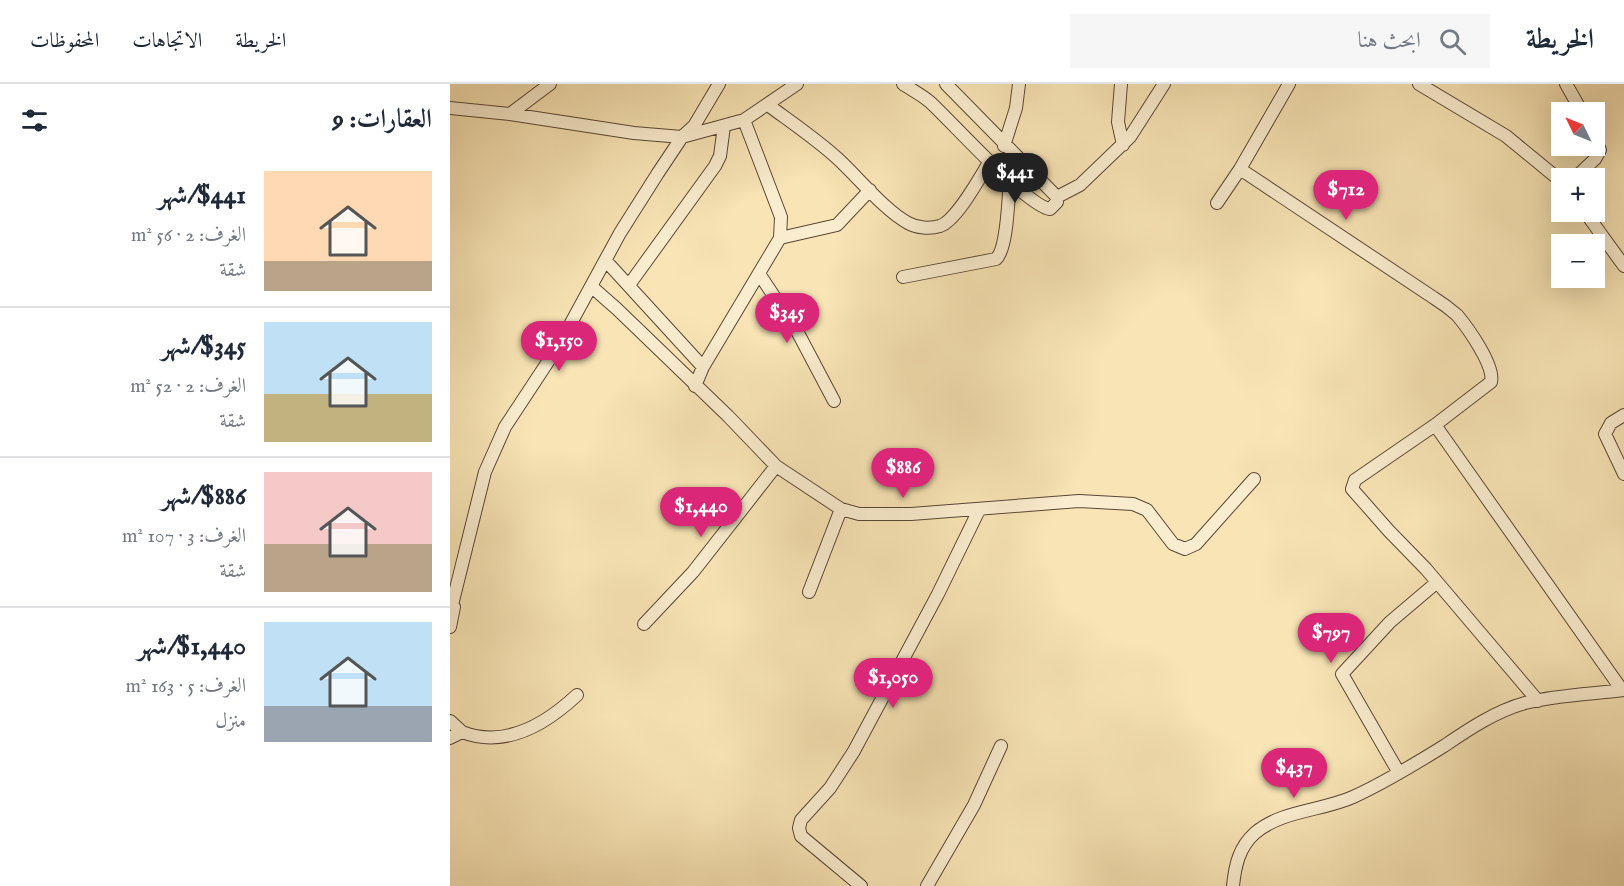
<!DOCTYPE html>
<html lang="ar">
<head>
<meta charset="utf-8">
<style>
	:root { --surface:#fff; --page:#f6f6f7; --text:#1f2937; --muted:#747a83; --line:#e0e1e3; --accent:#db2777 }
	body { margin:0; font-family:"IM FELL English",Amiri,serif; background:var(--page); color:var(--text); direction:rtl; height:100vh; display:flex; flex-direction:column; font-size:22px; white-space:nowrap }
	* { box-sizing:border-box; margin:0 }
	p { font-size:20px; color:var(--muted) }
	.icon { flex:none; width:33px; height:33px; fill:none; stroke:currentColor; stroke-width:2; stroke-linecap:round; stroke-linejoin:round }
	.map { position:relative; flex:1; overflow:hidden; direction:ltr }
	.details { display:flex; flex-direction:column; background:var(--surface); width:450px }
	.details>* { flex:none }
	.needle { width:39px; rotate:313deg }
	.controls { position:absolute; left:1101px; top:18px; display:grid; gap:12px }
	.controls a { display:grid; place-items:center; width:54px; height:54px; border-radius:0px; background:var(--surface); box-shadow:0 6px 24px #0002; font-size:30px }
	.price { position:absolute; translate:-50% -51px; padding:0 14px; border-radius:21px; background:var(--accent); color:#fff; font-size:20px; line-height:39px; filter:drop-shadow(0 2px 3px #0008) }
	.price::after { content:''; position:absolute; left:50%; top:36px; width:18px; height:14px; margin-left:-9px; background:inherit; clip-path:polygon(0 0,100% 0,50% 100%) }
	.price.selected { background:#222; color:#fff }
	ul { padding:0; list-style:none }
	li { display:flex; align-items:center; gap:18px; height:150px; padding:0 18px }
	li+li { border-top:2px solid var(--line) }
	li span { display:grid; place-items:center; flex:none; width:168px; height:120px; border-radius:0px; color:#555 }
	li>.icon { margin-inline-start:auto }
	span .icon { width:72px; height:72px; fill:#fffc; stroke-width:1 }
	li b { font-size:26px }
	h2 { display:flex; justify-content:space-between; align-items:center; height:72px; padding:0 18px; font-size:26px }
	header { display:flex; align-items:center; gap:36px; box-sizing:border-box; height:84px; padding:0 30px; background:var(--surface); border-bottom:2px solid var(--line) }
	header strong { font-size:28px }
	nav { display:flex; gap:33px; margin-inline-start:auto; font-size:21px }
	.search { width:420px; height:54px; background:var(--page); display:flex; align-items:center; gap:15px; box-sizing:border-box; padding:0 21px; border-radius:0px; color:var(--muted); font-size:22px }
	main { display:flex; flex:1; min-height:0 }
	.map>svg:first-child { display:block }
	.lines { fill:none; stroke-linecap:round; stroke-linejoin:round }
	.minor-casing { stroke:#594736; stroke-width:14 }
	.minor { stroke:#faedcf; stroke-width:12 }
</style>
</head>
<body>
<header>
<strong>الخريطة</strong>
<div class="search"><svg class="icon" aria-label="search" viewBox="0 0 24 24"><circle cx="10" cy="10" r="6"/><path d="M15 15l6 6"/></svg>ابحث هنا</div>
<nav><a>الخريطة</a><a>الاتجاهات</a><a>المحفوظات</a></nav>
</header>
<main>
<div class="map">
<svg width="1174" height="802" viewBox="0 0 1174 802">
	<rect width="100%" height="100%" fill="#f8e4b5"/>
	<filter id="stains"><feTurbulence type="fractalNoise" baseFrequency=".00333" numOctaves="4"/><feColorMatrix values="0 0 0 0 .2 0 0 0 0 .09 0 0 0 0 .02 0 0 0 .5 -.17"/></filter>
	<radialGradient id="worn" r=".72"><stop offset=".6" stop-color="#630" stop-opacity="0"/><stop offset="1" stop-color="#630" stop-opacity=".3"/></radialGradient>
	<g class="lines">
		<g class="minor-casing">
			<path id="minor" d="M453,0C462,6 472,11 480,18C502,38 577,122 600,125L607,118V113L630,101L680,53L714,0
				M496,0L607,113
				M671,0L668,38L673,61
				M969,0L1056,52L1112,98
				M1116,0L1132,28
				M318,21C341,38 366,55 387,74C408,93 434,126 458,139C467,144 480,145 490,142C507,136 530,93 540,77
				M0,24L60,30L184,49L232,53L294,36L347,0
				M60,30L100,0
				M554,62L566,24L569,0
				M790,85L984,214C992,219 1000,225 1007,231C1018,244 1045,282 1041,298L985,341L1172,606
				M1125,94L1145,75L1150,66L1144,51
				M767,119L790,85L839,0
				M1135,128L1174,182
				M330,154L387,141L420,106
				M156,177L253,283
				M310,191L347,247L384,317
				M453,193L546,175C558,164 558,113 560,96
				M179,201L265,82L270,72L274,42
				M142,203L167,225L278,332L326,382L391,425L409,430H461L629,417L683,420L697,426L723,460L735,465L746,460L804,395
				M245,302L253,283L330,154L331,133L294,36
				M1174,331L1161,339L1155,350L1174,390
				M985,341L905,396L902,405L939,447L976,485L1088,617
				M359,508L391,425
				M0,529L35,388L55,343L109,261L170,149L208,89L232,53L244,42L269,0
				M194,540L243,488L326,382
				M0,543L4,523
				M0,637L12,648L0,654
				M12,648C56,665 96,640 127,611
				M949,689L892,590L940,538L986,499
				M411,802L351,752L349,744L351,736L380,704L404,667L488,510L529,426
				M477,802L524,721L551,662
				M783,802C785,782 789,763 805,749C832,726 872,727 903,713C934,699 965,680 994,662C1019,645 1046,627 1075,619C1106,611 1142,610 1174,606"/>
		</g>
		<use href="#minor" class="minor"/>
	</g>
	<rect width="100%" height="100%" filter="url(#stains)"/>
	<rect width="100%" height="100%" fill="url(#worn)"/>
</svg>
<div class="controls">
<a><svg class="needle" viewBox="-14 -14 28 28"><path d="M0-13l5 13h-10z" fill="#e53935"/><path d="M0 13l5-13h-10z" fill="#747a83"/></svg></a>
<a>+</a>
<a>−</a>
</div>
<b class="price selected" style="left:565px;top:120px">$441</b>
<b class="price" style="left:896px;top:137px">$712</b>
<b class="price" style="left:337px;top:260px">$345</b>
<b class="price" style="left:109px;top:288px">$1,150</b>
<b class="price" style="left:453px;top:415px">$886</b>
<b class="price" style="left:251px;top:454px">$1,440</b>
<b class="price" style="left:881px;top:580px">$797</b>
<b class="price" style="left:443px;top:625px">$1,050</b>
<b class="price" style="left:844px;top:715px">$437</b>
</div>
<section class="details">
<h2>العقارات: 9<svg class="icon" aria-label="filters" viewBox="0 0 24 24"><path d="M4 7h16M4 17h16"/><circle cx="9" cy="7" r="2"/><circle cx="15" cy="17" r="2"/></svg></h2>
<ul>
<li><span style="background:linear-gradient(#ffd9b3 75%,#b9a48a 0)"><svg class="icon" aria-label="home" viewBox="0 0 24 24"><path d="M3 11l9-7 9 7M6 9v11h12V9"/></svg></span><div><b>$441/شهر</b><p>الغرف: 2 · 56 m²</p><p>شقة</p></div></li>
<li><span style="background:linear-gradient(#bfe0f5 60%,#c2b280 0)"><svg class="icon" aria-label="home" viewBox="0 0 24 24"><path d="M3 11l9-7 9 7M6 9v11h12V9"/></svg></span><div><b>$345/شهر</b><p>الغرف: 2 · 52 m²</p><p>شقة</p></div></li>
<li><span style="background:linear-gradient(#f6c9c9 60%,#b9a48a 0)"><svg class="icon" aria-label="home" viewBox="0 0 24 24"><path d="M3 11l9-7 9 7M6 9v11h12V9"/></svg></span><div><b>$886/شهر</b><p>الغرف: 3 · 107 m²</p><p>شقة</p></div></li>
<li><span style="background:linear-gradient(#bfe0f5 70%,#9aa5b1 0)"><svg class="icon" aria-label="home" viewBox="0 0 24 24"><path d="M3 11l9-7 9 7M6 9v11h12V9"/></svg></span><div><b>$1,440/شهر</b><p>الغرف: 5 · 163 m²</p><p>منزل</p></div></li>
</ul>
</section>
</main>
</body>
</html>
